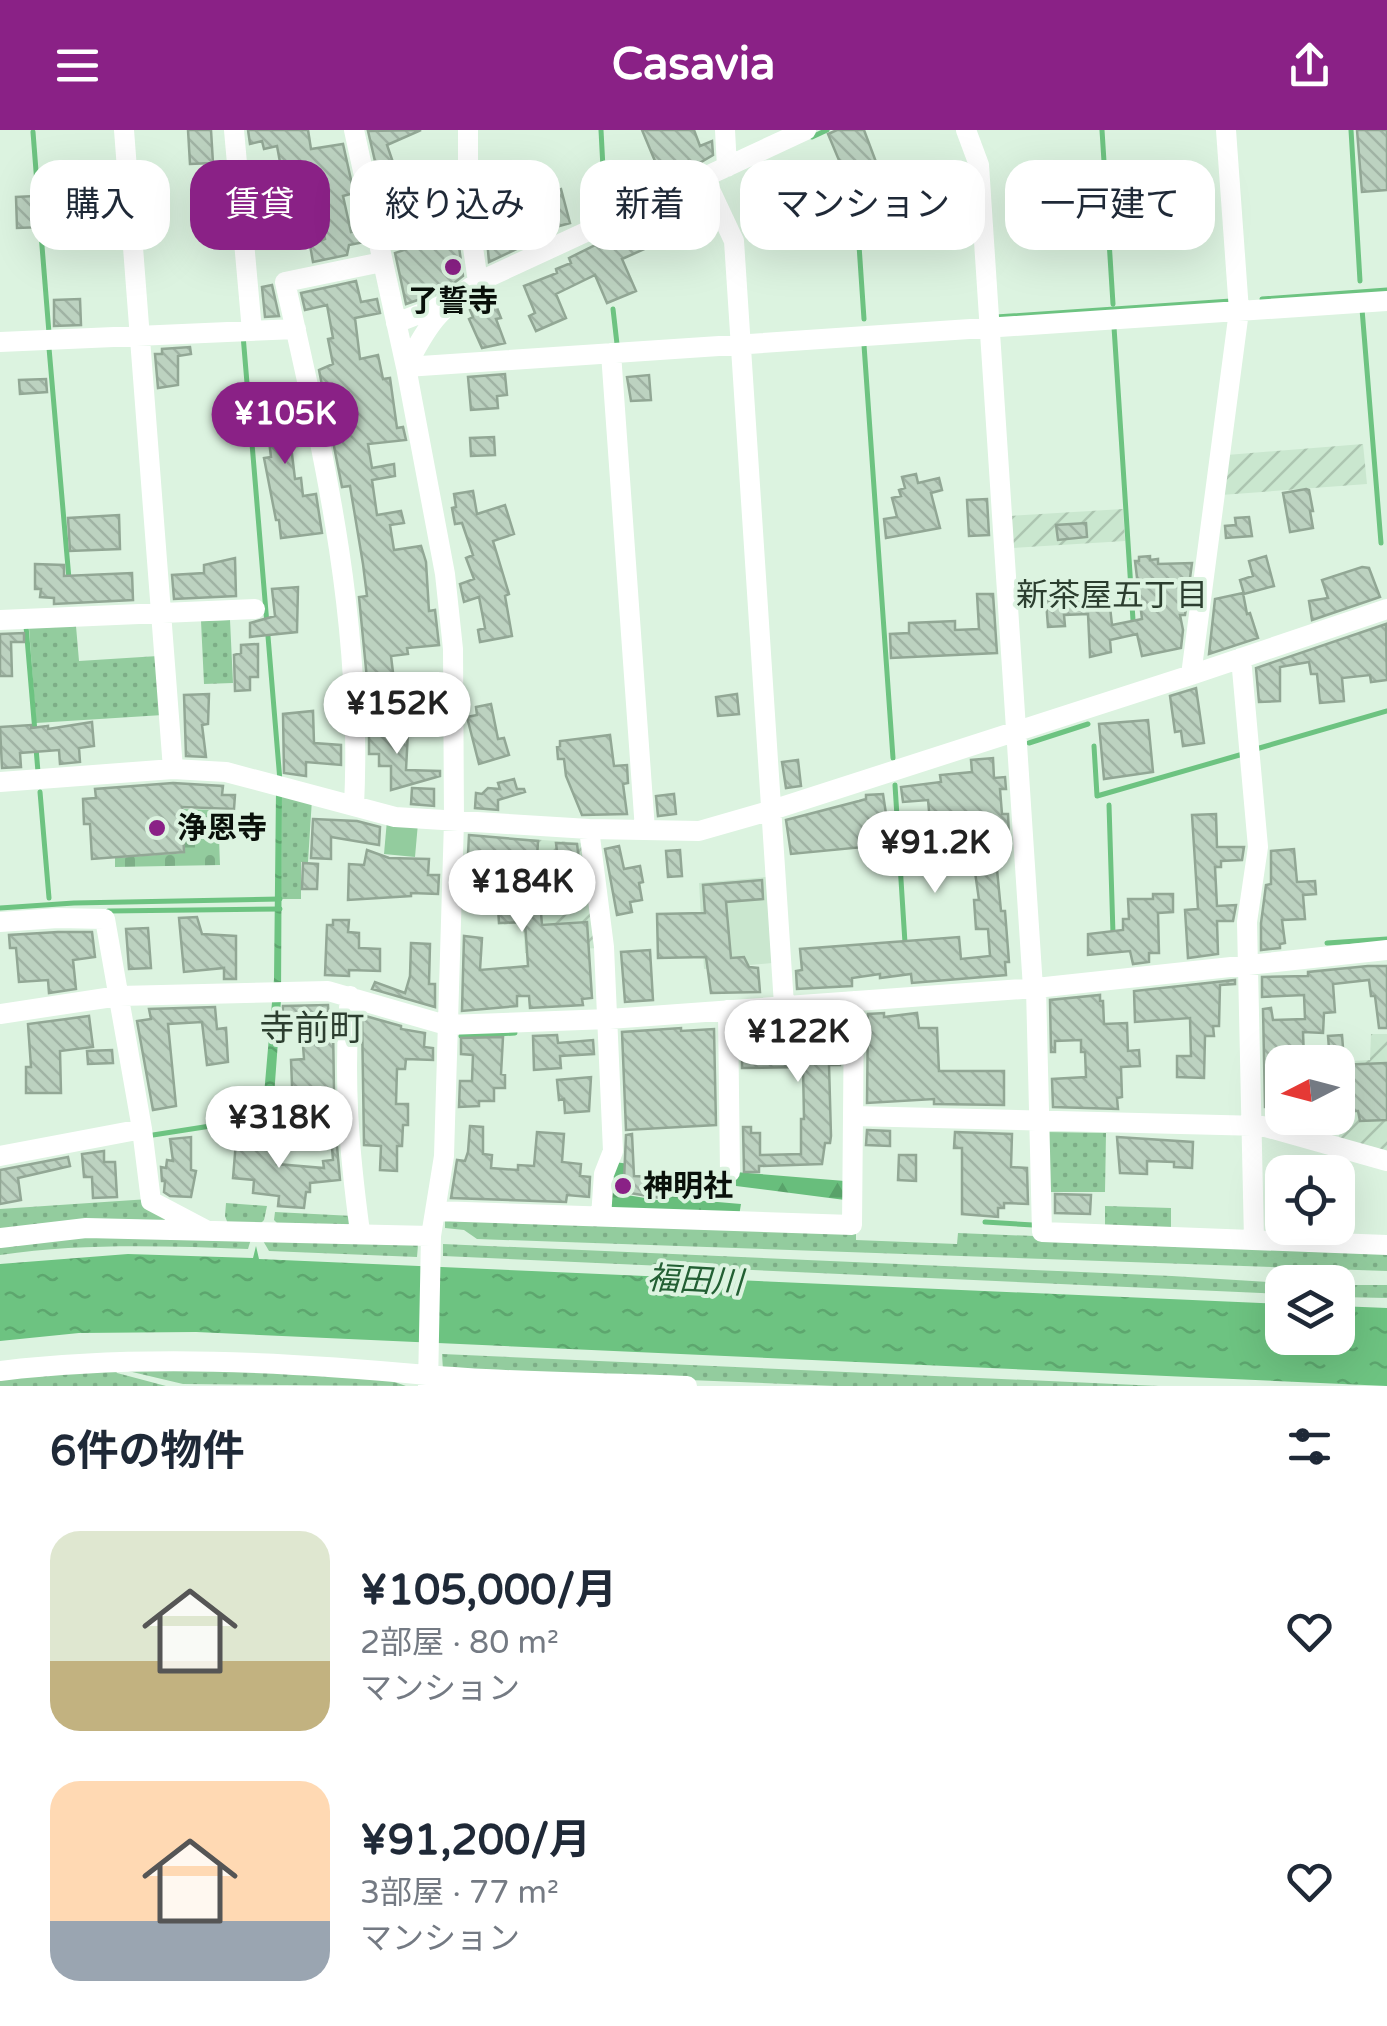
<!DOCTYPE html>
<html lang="ja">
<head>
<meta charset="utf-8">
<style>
	:root { --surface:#fff; --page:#f6f6f7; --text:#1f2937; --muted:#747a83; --accent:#8a2186 }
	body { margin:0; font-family:"Varela Round","Noto Sans JP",sans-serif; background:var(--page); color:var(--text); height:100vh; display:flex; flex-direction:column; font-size:38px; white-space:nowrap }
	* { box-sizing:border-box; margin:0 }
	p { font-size:32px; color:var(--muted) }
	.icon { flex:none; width:55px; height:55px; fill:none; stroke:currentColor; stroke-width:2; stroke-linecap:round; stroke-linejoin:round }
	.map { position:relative; height:1256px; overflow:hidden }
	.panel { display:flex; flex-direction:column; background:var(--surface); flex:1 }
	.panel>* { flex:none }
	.hud { position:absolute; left:30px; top:30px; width:1328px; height:90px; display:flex; gap:20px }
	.needle { width:65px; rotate:264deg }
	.fabs { position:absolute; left:1265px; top:915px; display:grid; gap:20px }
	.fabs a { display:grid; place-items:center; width:90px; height:90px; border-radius:20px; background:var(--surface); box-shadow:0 10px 40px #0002; font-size:50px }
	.price { position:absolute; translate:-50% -85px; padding:0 22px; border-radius:35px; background:#fff; color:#222; font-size:32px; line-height:65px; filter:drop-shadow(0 2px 5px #0008) }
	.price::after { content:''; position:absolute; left:50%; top:60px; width:30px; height:22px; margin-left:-15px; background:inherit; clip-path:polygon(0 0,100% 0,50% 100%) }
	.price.current { background:var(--accent); color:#fff }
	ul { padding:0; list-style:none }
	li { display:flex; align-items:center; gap:30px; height:250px; padding:0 50px }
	li span { display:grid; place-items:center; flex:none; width:280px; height:200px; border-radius:30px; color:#555 }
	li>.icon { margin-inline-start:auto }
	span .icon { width:120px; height:120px; fill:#fffc; stroke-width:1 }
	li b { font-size:42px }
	h2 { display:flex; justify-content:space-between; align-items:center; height:120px; padding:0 50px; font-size:42px }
	.tag { padding:0 35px; border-radius:30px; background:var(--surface); box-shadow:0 10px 40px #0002; font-size:35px; line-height:90px }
	.tag.current { background:var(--accent); color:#fff }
	header { display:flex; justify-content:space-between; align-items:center; height:130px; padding:0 50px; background:var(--accent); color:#fff; font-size:45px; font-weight:800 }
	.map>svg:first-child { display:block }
	.built { fill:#cae7cf }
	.industrial { fill:url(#industrial-furrows) }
	.grass { fill:url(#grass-dots) }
	.forest { fill:url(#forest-firs) }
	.cemetery { fill:url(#cemetery-stones) }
	.park { fill:#93cc9e }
	.water { fill:url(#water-ripples) }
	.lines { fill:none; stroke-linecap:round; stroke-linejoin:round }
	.stream { stroke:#6dc381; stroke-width:5 }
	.building { fill:url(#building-back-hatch); stroke:#92a795; stroke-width:2.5 }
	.minor { stroke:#fff; stroke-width:20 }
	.poi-dot { fill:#8a2186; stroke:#dcf3e0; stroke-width:4 }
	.labels { text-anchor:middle; stroke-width:8; stroke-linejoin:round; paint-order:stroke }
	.poi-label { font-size:30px; font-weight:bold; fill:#09100a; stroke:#dcf3e0; text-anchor:start }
	.neighbourhood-label { font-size:32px; fill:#2c3e2f; stroke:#dcf3e0 }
	.water-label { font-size:32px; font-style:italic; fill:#225f33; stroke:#dcf3e0 }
	.quarter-label { font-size:35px; fill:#2c3e2f; stroke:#dcf3e0 }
</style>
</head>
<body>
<header><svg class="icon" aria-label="menu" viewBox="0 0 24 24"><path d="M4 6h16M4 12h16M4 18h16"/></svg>Casavia<svg class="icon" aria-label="share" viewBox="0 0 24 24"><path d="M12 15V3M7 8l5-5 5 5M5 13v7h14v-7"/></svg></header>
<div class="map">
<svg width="1387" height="1256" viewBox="0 0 1387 1256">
	<defs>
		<pattern id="industrial-furrows" width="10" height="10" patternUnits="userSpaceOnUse" patternTransform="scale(2.5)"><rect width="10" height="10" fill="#cae7cf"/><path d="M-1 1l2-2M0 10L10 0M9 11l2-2" fill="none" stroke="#acc5b0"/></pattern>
		<pattern id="grass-dots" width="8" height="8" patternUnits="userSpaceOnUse" patternTransform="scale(2.5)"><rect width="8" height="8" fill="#93cc9e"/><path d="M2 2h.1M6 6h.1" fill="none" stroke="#7dae87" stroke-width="1.8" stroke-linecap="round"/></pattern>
		<pattern id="forest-firs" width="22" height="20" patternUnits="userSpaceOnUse" patternTransform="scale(2.5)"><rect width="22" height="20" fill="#68be7c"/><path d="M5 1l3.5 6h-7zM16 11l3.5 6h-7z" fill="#59a26a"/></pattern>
		<pattern id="cemetery-stones" width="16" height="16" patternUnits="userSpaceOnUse" patternTransform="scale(2.5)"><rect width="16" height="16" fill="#93cc9e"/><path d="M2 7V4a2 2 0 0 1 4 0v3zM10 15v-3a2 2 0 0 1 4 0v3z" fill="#7dae87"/></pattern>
		<pattern id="water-ripples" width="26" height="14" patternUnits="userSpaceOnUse" patternTransform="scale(2.5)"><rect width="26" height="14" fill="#6dc381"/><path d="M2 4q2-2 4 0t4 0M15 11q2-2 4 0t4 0" fill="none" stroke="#5da66e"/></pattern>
		<pattern id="building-back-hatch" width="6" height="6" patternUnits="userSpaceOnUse" patternTransform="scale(2.5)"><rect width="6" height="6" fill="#bcd2c0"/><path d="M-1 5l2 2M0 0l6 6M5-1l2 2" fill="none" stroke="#a0b3a4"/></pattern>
	</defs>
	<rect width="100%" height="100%" fill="#dcf3e0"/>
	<path class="built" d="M766,747L772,833L704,839L699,753Z"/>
	<path class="industrial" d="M1363,314L1367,354L1221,365L1227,325Z
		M1123,379L1125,411L1012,418L1009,386Z
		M502,707L584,713L597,818L525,823L523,793L498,795L495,749L500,748Z
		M1371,904H1387V1023L1339,1010L1338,932H1330L1370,930Z"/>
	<path class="grass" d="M230,490L233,553L204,554L201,491Z
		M76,496L79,531L158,526L163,585L36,593L29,498Z
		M282,662L312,669L308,732H301V769H281Z
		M1046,1002L1106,1003L1105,1062H1046Z
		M149,1069L182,1090L0,1100V1079Z
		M226,1073L267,1076L264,1090L259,1095L228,1094L225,1086Z
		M1105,1076L1171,1078V1098L1105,1095Z
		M275,1082L353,1086L355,1098L280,1096L274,1090Z
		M445,1088L856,1098V1110L957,1114L958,1103L1387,1120V1141L477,1109L464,1100L445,1098Z
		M81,1107L251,1109L248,1119C165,1116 82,1113 0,1125V1115Z
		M262,1109L418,1115L417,1127L269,1121Z
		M443,1114L1172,1146L1282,1153V1164L443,1126Z
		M1338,1155H1387V1168L1338,1167Z
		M442,1224L1159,1256H836L443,1240Z
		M128,1235L375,1245L406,1256L183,1254L128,1241Z
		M113,1237L117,1243L166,1256H0V1247Z"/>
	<path class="forest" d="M614,1032L630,1034L627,1047L615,1049V1063L663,1071L678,1064L694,1070L741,1074L739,1086L604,1081Z
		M735,1042L845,1051V1070L736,1056Z"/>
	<path class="cemetery" d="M183,679L218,680L220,735L115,737V728L184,723Z"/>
	<path class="park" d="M387,690L418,693L415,727L384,724Z"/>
	<path class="water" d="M276,660L282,662L281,870L269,1035L258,1034L274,849Z
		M256,1116L259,1129L1282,1174V1208H1338V1176L1387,1178V1256L196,1202L79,1203L0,1211V1134L128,1124L253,1128Z"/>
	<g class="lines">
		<path class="stream" d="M601,0L603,38
			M1102,0L1113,174
			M1351,0L1360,151
			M33,2L39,80
			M812,7L827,0
			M856,71L864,189
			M40,91L49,203
			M1262,169L1387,160
			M613,179L617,214
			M1362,179L1381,413
			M996,187L1231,171
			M1114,197L1133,490
			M243,205L280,651
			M864,215L893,628
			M49,218L69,449
			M26,496L35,602
			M1029,613L1088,594
			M1094,616L1097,666L1243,624
			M36,618L38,642
			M1256,619L1387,581
			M895,655L905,813
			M40,662L49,768
			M1109,675L1113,804
			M0,778L74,773L280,769
			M108,781L280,779
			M1327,813L1387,809
			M461,906L515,903
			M153,1005L268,987
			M985,1092L1033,1095"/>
	</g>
	<path class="building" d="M188,0H211L213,33L190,34Z
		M248,0H308L311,19L343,14L354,63L343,66L351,102L362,100L364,112L349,115L347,125L313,132L310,115L325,109L317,74L286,80L285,74L282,75L279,60L285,59L277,16L264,19L262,11L250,14Z
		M421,0L387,15L398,47L380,53L368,1Z
		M642,0H694L700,16L712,11L713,25L691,38L688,31L660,43Z
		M837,0H864L876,32L872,34L877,49L851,59L828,4Z
		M1357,0H1387V60L1362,62Z
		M773,32L779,45L752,56L748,44Z
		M405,47L407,54L412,52L419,71L414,73L417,84L407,88L394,51Z
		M561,59L570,93L526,105L525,115L489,132L483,64L498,62L499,75L533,70L532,68Z
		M35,66V75L98,71V76L116,75L117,88L101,89V101L45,103L44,97L17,98L16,67Z
		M764,80L770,95L749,104L742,88Z
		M636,95L649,117L622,129L636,161L607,173L595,145L556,164L566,188L536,201L529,186L535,183L524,156L557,143L556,139L571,133L569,128Z
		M458,109L463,146L444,161L406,174L395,123L427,112Z
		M356,151L361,172L377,169L380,183L355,188L360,229L378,225L383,249L390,248L397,298L403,297L406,310L368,314L372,338L394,334L395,346L372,350L377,385L401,381L404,393L390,395L394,420L421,416L426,432L429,481L435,480L439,515L407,518L408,524L391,526L394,551L424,548L426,562L402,565L404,580L376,583L373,548L367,549L359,467L367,466L363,434L350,356L342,357L319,240L333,234L328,209L333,208L327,175L305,180L301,163Z
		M272,155L279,186L265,187L262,157Z
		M493,168L501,188L496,189L505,213L482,218L469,189L473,187L470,180Z
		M80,169L81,195L54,196V170Z
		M190,217L191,224L178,226V255L158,258L155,224H162V219Z
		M505,244L507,265L497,266L498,278L471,280L468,247Z
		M649,245L651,270L631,271L627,247Z
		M46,249L47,262L20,264L19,250Z
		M286,260L289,286L300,285L303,299H295L297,316H291L295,349L301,348L303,366L316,364L322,403L281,408L279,390H276L264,328L271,327L268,302L260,303L258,281L254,282L252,263Z
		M494,307L495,325L471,326L470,308Z
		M916,344L918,353L939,348L942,360L931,363L940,398L886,408L884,389L897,387L892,368L901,366L899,360L905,358L902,347Z
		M1306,359L1309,360L1313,381H1310L1313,398L1290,402L1283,363Z
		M473,361L477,384L505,375L514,404L493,411L509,464L505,466L512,506L480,512L478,500L485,498L479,467L464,472L460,454L474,449L466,428L473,425L462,393L455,394L452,378L456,377L454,364Z
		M987,369L989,405L969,406L967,370Z
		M119,385L120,419L70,421L68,388Z
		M1249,387L1252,406L1226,408L1225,396L1236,395L1235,388Z
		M1086,393L1087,407L1058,410L1056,395Z
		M1150,426V430L1158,429V434L1192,433L1185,485H1180L1183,500L1181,518L1142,526L1137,504L1110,510L1111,522L1090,527L1088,484L1064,485L1065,496L1048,497L1046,471L1087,468L1086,451L1107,450L1112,495L1142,489L1135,431H1139V427Z
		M1266,426L1274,456L1244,464L1240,450L1253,446L1249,431Z
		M235,428L236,466L174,469L172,445L204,443V435Z
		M35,434L64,435V446L132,443L133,470L54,474V468L40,467L41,459H35Z
		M1362,437L1369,438L1380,467L1312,490L1309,471L1328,468L1322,450Z
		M298,457L297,502L250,507V493L275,486L272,459Z
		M1243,463L1247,484L1250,483L1258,508L1209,524L1215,469Z
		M977,464H993L997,523L891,528L890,504L909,503V493L955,491V500L979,499Z
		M1386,494L1387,550L1371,552L1370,545L1342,548L1344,571L1320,573L1317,544H1311L1309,532L1280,537V571L1259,572L1256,538Z
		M24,503V512H11L12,546H0V504Z
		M258,514V547H250V560L235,561L234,525L241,523V515Z
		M1196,558L1204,613L1183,616L1181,601L1175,602L1170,566Z
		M209,564L208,594L202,595L206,627L186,626L184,565Z
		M737,564L739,584L718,586L716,567Z
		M491,574L498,609L504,608L509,625L479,634L467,587L477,585L476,577Z
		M313,581L314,613L341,615V635L306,632V646L284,643L283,584Z
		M1148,590L1153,642L1104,649L1099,594Z
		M92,592L94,616L79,618L80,632L60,634L59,620L20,623L21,637L2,638L0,597L31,595V598L48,596V599Z
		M369,600L408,601L406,640L440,641V646L391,660V636H379V624H369Z
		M610,605L614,636L627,635L628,653L623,654L627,684L582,685L566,646L564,629H558L557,617L560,616V611Z
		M993,628L994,648L1005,647L1006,659H1000L1002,684H1008L1009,707L994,708L1001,781H1005L1009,832H1005L1006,845L912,853L911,844L880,848V844L852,848V856L797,859L796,841L802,840L800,819L959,807L961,829L990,826L988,799H976L974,770H979L972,721L983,720L980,692L954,693L956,711L932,713L928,670L903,672L901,657L941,652L940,645L972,642L971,630Z
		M798,630L801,656L786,658L782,632Z
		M514,649L517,659H524L525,662L498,670V680L475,678L476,663L482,664L488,658L500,659L498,653Z
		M173,653L223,656L222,665H235L234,679L182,677L184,722L92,729L90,694H84L83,669L96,668L95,659Z
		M412,658L434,659V676L411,674Z
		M674,664L676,684L658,686L656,666Z
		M883,664L888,697L882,698L885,715L791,724L786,690L859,671L866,669V665Z
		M1216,684L1217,717H1244L1242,730L1221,731V737H1215L1217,776L1236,775L1233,791H1217L1218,824L1188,828L1185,780L1198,779L1192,685Z
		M313,689L357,691L380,697L379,715L331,707V729L311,728Z
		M469,705L538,711L534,783H541L542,795L587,792L592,868L582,869L583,875L530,878L529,866H517V876L462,881L464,806L482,808L480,840L528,836L525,792L499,793L498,776L466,774L467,757H472L474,725L468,724Z
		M556,713L577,714L582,753L561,755Z
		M619,716L624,739L640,736L643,752L639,753L642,770L630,772L632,782L617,785L605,719Z
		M1294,719L1297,752L1315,751L1316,764L1303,765L1305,789L1282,790L1285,813L1280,814V818L1261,820V793L1266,755L1271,754V721Z
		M367,720L389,728L429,729L428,745H439L438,764L411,763V766L348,770L349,734L364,735Z
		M680,720L682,746L668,747L666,721Z
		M303,733L318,734L317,759H302Z
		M762,750L763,769L726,772L731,828L744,827L749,837L758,838L760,862L711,863L706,827L658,828L657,784L705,783L703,755Z
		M1153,764H1173V782L1158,783L1159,823H1149V832L1133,834L1130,821L1088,825V804L1123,800V789H1129L1128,769H1153Z
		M197,787L202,804L236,806V849H224V838L184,842L179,788Z
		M333,790H349L348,802L359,803V818L380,819V841L349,840V846L325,845L327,795H333Z
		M148,798L151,838L129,839L126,799Z
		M58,802H92L95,827L73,830L76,859L49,863L48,850L19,852L16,818H10L9,805Z
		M411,813L430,814L429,854H435V877L372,859L375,852L405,863L410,846Z
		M650,820L653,870L625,872L621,822Z
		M1368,836H1387V898H1379L1375,866H1371L1369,850L1333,854L1335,882L1324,883L1323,903L1303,902L1304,929L1282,930V976L1265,977L1263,879L1271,878L1273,890L1305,889L1304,865L1262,867V847L1308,846V842Z
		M1235,850V854L1220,855L1219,896H1213L1214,906H1205L1204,948L1177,947V926H1191L1190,888L1135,892L1134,861Z
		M1100,865V871H1103L1104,894L1127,893L1128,921L1139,920L1140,936L1121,937L1122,967L1117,968L1118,979L1053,977L1052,949L1086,947L1085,922H1081V910L1055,911V922H1051L1050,870Z
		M328,875L329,896H333L334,961L320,963L324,1002L294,1005L291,930L304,929L302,902L301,897L282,896L283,876Z
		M215,877L217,899L226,898L228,932L207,935L202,892L168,894L176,976L153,980L137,891L151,889L149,879Z
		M884,883V887L917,883L919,898H937L939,941H1004V975L934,974V969L867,973L868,884Z
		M362,885L401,896V899L425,903L424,917L433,918V930L406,929L405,939H397L396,974H408V995H403L402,1016H397V1041L380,1040L381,1016L364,1015Z
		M89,886L93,917L60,921L61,963H26V937H31L28,894Z
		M834,886L837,902H840V935H829L831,1006L830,1013H825L822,1034L759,1036V1042H744L743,997H751V1003H760V1025L801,1024V989H804L803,937L742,938V893H749L752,918L779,917L778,890Z
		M681,898V901L714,899L716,995L626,1000L622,902Z
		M557,905L558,913L593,910L594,924L560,926L561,938L534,940L533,906Z
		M1342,905L1344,930L1330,931L1328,906Z
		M503,907L501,944L505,945V958H494V971H479V976L459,977L460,951H472L473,925L461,924V908Z
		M112,920L113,933L88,934L87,921Z
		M1387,933V990L1360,991L1358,981H1354L1352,947L1338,948V935Z
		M591,947L589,981L565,983L564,969L559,970L557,950Z
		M470,996L483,997V1024L492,1025L491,1038L518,1040V1035L534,1036L537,1002L564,1004L562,1032L581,1034L580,1046L590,1047L589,1067L567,1065L566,1072L451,1068L457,1030L465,1031L468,1022Z
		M237,999L257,1001L255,1019L279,1021L277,1034L324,1038L323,1031L333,1030L331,1005H336L340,1050L310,1053V1062H306L304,1078L278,1076L279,1066L253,1063L254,1050L233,1048Z
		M867,1000L890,1001V1016L866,1015Z
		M955,1002L1012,1004L1011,1037L1027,1038L1028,1074L1004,1073V1078H998V1087L962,1084V1018H954Z
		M632,1004L634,1046L669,1048L667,1069L617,1061V1049L624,1050L626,1005Z
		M191,1007V1040L196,1041L191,1067L170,1066L164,1062L165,1051H162L161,1037L166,1038L167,1030L173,1031L170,1009Z
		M1117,1007L1193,1012L1192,1038L1174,1037V1032L1147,1031V1044L1120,1043Z
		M104,1021V1032H115L117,1067L93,1068L92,1047H84L82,1024Z
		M899,1025H916V1051L898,1050Z
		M68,1027L70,1036L18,1048L21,1070L0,1074V1040Z
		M1055,1064L1091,1065L1090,1084L1055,1083Z"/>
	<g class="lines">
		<path class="minor" d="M124,0L173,639
			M234,0L252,201
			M354,0L406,237L445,444L453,519L454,691L444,1026L431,1106L428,1256
			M468,0V83L478,152
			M725,0L727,37
			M966,0L979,35L1033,858
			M704,47L734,111L784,875
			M396,193L445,174
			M0,212L296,199
			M611,223L645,700
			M406,237L1387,171
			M406,237C428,194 438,180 478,152L806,0
			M0,490L255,479
			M1241,528L1258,717L1247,792L1254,1110
			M1191,545L1239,181L1226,0
			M0,652L173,639L226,642L395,687L589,699L699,701L772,680L1191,545L1387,479
			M354,676C363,492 325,330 285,152L382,132
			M589,699L604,817L613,1021L604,1044L601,1087
			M0,792L58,788L105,789L142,999L151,1071L206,1100
			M1036,858L1042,1102L1387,1115
			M350,866C343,948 349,1021 360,1102
			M854,871L853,986L1262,996L1387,1031
			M728,880L730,1042
			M0,884L119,866L328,861L446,895L609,889L1036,858L1387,820
			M0,1026L142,999
			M435,1081L852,1095L853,986
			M0,1108L86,1098L431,1106
			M0,1241C141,1224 286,1232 427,1245C513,1253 601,1252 687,1256"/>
	</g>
	<g class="poi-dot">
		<circle cx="453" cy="137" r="10"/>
		<circle cx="157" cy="698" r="10"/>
		<circle cx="623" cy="1056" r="10"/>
	</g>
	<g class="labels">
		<g class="poi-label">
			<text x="453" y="181" text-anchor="middle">了誓寺</text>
			<text x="177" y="708">浄恩寺</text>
			<text x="643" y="1066">神明社</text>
		</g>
		<g class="neighbourhood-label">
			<text x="1112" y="476">新茶屋五丁目</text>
		</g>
		<g class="water-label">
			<text transform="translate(695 1150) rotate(3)" y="11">福田川</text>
		</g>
		<g class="quarter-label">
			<text x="312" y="910">寺前町</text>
		</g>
	</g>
</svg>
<div class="fabs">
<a><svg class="needle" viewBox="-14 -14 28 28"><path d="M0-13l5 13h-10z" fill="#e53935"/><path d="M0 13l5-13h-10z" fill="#747a83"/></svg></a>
<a><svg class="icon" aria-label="locate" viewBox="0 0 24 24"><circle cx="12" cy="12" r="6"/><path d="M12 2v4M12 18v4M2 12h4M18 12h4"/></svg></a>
<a><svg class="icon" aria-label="layers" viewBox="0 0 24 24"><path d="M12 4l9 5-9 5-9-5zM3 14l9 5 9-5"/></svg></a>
</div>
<b class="price current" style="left:285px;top:337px">¥105K</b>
<b class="price" style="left:397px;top:627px">¥152K</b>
<b class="price" style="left:935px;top:766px">¥91.2K</b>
<b class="price" style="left:522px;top:805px">¥184K</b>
<b class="price" style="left:798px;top:955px">¥122K</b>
<b class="price" style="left:279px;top:1041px">¥318K</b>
<div class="hud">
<a class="tag">購入</a>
<a class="tag current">賃貸</a>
<a class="tag">絞り込み</a>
<a class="tag">新着</a>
<a class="tag">マンション</a>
<a class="tag">一戸建て</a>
</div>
</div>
<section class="panel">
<h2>6件の物件<svg class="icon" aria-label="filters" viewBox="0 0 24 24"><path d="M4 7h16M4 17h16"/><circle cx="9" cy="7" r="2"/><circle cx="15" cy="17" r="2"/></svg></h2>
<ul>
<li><span style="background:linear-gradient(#dfe7d0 65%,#c2b280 0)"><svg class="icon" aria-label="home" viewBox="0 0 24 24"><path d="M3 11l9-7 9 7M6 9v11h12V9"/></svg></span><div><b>¥105,000/月</b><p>2部屋 · 80 m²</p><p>マンション</p></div><svg class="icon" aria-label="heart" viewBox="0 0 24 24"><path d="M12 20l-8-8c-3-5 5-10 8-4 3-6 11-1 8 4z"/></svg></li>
<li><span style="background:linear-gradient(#ffd9b3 70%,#9aa5b1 0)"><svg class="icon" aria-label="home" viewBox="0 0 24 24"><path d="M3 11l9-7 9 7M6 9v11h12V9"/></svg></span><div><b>¥91,200/月</b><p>3部屋 · 77 m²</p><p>マンション</p></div><svg class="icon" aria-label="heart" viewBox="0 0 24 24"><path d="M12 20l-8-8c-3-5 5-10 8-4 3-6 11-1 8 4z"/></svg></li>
</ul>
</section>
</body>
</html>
